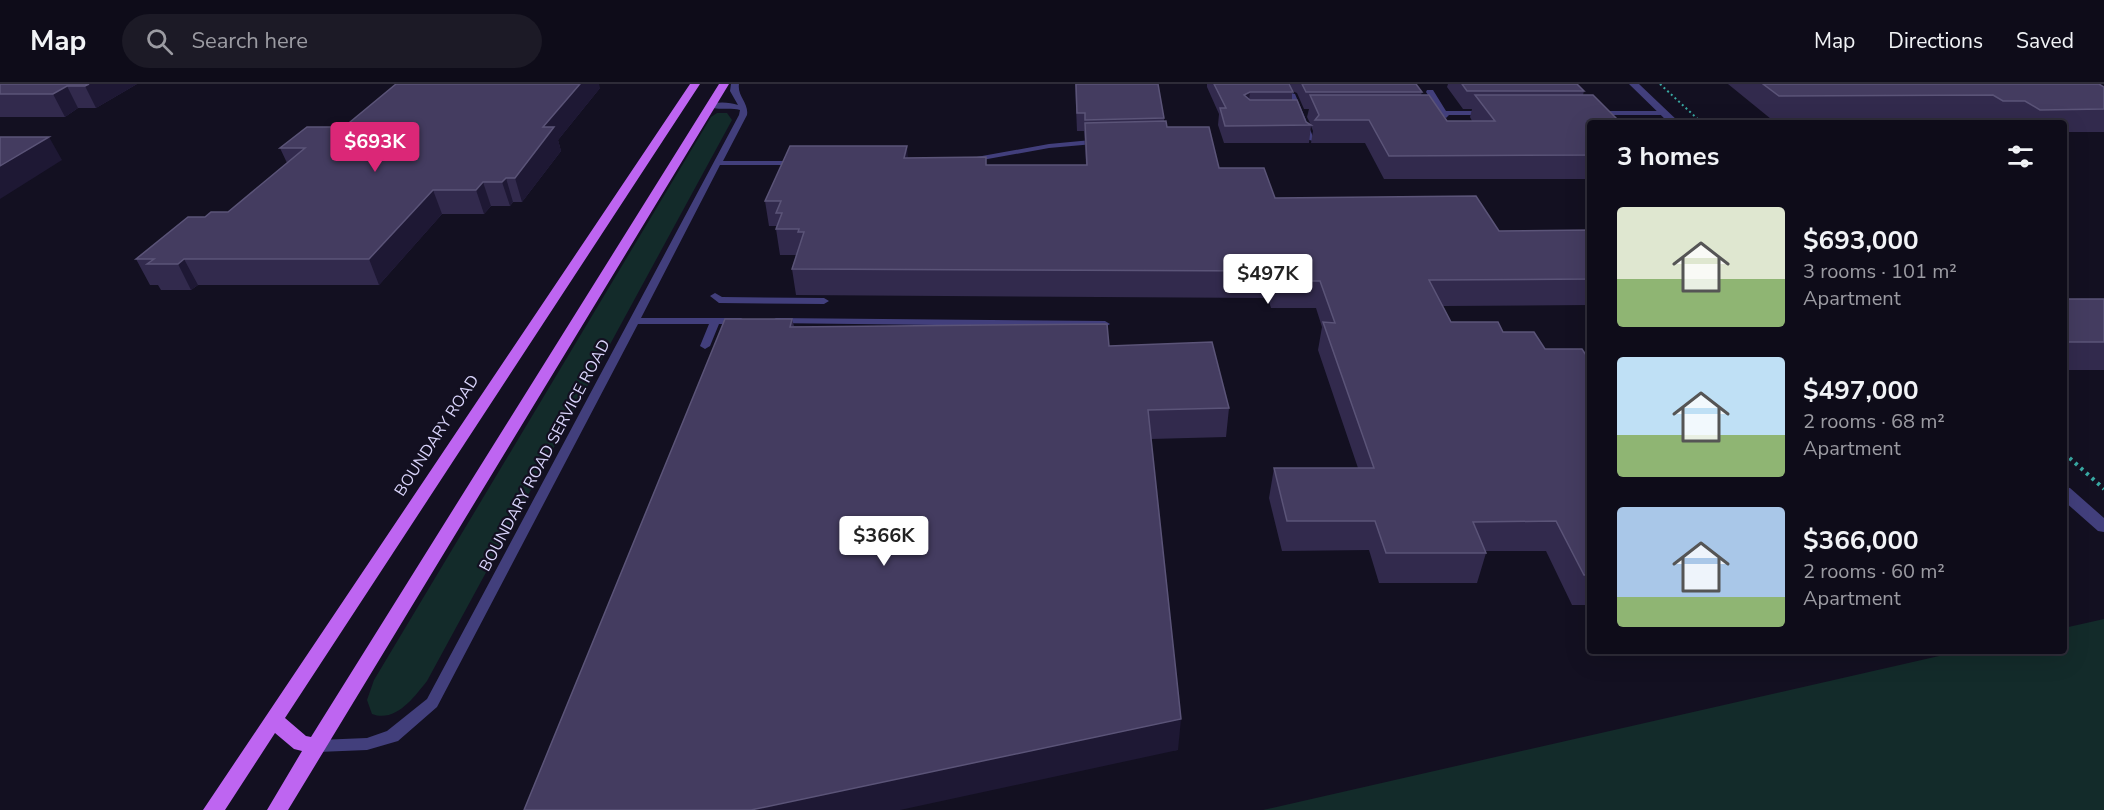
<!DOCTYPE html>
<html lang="en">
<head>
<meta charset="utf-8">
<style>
	:root { --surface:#0e0c19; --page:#1c1a26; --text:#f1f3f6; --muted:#9b9ba2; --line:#2e2c38; --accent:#db2777 }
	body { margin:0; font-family:"Nunito Sans",sans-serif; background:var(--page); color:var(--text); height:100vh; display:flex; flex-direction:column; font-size:22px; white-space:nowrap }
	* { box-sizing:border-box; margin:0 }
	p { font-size:20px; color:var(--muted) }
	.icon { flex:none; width:33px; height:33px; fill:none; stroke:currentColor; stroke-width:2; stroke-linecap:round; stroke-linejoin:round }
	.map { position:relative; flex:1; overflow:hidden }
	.drawer { position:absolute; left:1587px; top:36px; width:480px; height:534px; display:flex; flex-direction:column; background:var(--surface); border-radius:6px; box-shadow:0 6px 24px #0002,0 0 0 2px var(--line) }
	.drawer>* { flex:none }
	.price { position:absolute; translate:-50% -51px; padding:0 14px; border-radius:6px; background:#fff; color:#222; font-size:20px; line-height:39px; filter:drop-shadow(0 2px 3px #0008) }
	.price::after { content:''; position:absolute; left:50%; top:36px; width:18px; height:14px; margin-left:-9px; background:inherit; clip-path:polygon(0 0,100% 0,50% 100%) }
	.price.on { background:var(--accent); color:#fff }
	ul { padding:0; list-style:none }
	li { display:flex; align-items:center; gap:18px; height:150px; padding:0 30px }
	li span { display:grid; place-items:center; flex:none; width:168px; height:120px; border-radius:6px; color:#555 }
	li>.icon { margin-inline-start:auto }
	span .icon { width:72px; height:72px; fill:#fffc; stroke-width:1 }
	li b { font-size:26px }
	h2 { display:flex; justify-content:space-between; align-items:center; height:72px; padding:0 30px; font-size:26px }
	header { display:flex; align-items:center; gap:36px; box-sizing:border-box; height:84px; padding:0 30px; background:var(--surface); border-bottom:2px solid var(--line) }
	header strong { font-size:28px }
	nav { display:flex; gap:33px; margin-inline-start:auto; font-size:21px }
	.search { width:420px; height:54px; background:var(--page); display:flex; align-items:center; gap:15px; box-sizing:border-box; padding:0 21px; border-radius:33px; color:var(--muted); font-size:22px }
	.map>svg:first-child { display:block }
	.green { fill:#132b2a }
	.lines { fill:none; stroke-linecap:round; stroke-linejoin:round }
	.path-far1 { stroke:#39a9a3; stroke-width:2; stroke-dasharray:2 3; stroke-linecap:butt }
	.path { stroke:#39a9a3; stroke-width:4; stroke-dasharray:3 4.5; stroke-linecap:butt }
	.service { fill:#423f7c; fill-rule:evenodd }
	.minor { fill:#423f7c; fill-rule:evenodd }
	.primary { fill:#be65f1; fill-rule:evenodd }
	.wall { fill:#322a4d; fill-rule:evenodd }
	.shaded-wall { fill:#1e1834 }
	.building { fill:#443c60; stroke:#5b5478; stroke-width:1.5 }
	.labels { text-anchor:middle; stroke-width:4.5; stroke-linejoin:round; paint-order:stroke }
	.street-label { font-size:16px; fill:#d9d4fb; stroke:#131021 }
</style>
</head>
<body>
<header>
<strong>Map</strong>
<div class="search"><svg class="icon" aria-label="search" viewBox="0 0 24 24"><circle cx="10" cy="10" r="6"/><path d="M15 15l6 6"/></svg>Search here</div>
<nav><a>Map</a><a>Directions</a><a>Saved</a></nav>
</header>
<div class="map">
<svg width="2104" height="726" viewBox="0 0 2104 726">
	<rect width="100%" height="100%" fill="#131021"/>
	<path class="green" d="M717,29H727L732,36L427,597C414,613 396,639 372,630L367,616L374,596L711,33Z
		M2104,535V726H1263L1961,567H2064V544Z"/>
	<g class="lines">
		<path class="path-far1" d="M1660,0L1702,39"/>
		<path class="path" d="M2064,369L2104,405"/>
		<path class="service" d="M731,0H739C737,12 749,19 747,31L723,77H797L801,79L797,81H720L641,234H741L746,237L741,240H719L710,262L705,265L700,262L709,240H638L437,623L398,657L367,666L318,668L312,667L310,662L312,657L318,656L367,654L387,647L427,615L739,31L740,26C730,23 716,27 707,22C715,17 729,18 738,21L730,7Z
			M1427,6H1433L1446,27H1486L1490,29L1486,31H1449L1446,34L1442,31H1422L1421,29L1425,27H1439L1426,8Z
			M1288,8L1295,10L1314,55L1313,57L1306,55L1287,10Z
			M1593,27H1664L1668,29L1664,31H1596L1592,29Z
			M1102,55L1106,57L1105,59L1049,64L971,78L967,76L971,74L1049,60Z
			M715,209L722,213L824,214L829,217L824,220L719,219L710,212Z
			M776,234L1105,237L1110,240L1105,243L772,239L771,237Z"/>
		<path class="minor" d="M1629,0H1639L1680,39H1669Z
			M2064,403L2070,404L2104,434V448L2098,447L2064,417Z"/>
		<path class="primary" d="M690,0H700L285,634L306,652L311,653L719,0H729L288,726H267L302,667L294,665L275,649L225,726H203Z"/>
	</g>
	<path class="wall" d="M0,0H137L96,24H78L65,33H0Z
		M1075,0H1158L1164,34V37L1167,43L1219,84L1275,114L1499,147L1590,146V221L1443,222L1451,238L1503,248L1545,265L1590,277V521H1572L1546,467H1486V469L1477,499H1379L1369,466L1282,467L1269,414L1274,384H1358L1318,266L1322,243L1316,224H1271L1268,214L796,211L792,185L796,171H780L776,145L777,142H769L765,117L908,74L986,81H1086L1084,47H1077Z
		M1207,0H1416L1422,8L1421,11L1447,37H1472L1470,33L1472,25H1463L1447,3L1448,0H1577L1584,7L1583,11L1590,39V95H1384L1365,59H1311L1313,47L1311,42L1309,59H1224L1218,41L1219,30L1207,3ZM1292,7L1297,9L1304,25H1309L1307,33L1311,41L1306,38L1292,16Z
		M1728,0H2099L2104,3V48H2064V39H1991L1982,34L1771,35Z
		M600,4L558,56L561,67L522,118H513L510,122H491L484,130H442L379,201H198L191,206H161L158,201H150L136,175L205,133L228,128L287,79L280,64L344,43Z
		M2064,215H2104V286H2064Z
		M792,235L794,242L1109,262L1229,324L1226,353L1151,355L1178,666L524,726Z"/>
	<path class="shaded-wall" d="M89,0H137L96,24L85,2Z
		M580,0H599L600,4L558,56L561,67L522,118L515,94L543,43Z
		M67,2L78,24L65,33L53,10Z
		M1250,8L1248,25L1244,11Z
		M49,53L62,76L0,115V82Z
		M907,62L909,86L904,74Z
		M506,94L513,118L510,122L502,98Z
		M483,98L491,122L484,130L476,106Z
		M433,106L442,130L379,201L369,175Z
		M184,175L198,201L191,206L178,180Z
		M1181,635L1178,666L900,726H751Z"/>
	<path class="building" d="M0,0H89L85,2H67L53,10H0Z
		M396,0H580L543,43H554L515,94H506L502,98H483L476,106H433L369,175H184L178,180H147L154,175H136L188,133H205L211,128H228L305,64H280L307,43H344Z
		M1076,0H1158L1164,34L1085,36V29H1077Z
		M1214,0H1289L1293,8H1250L1244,11L1250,16H1297L1306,38L1311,41L1225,42L1220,24H1226Z
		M1302,0H1416L1422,8H1306Z
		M1462,0H1577L1584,7H1467Z
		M1763,0H2099L2104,3V25L2040,26L2025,17H2003L1993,11L1779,12Z
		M1310,11H1429L1447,37H1495L1475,11H1593L1621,39H1590V71L1389,72L1369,36H1315L1319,31Z
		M1166,37L1167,43H1209L1219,84H1264L1275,114L1476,112L1499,147L1590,146V195L1429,196L1451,238H1498L1503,248H1534L1545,265H1582L1590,277V491H1584L1556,437L1473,438L1486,469H1386L1375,437H1287L1274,384H1374L1323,238L1335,239L1320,197H1274L1271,187L792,185L804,148H798L799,145H776L782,129H776L781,117H765L790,62H907L904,74L986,73V81H1087L1085,39Z
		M0,53H49L0,82Z
		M2064,215H2104V258H2064Z
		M725,235H792L790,243L1107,240L1109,262L1212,258L1229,324L1148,326L1181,635L751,726H524Z"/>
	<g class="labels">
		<g class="street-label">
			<text transform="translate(436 351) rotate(-57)" y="6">BOUNDARY ROAD</text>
			<text transform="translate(544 371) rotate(-62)" y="6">BOUNDARY ROAD SERVICE ROAD</text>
		</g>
	</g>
</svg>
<b class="price on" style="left:375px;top:89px">$693K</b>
<b class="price" style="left:1268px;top:221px">$497K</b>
<b class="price" style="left:884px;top:483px">$366K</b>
<section class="drawer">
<h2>3 homes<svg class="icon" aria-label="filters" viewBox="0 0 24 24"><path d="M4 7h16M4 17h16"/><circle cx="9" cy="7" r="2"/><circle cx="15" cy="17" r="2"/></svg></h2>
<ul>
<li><span style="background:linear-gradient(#dfe7d0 60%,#8fb573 0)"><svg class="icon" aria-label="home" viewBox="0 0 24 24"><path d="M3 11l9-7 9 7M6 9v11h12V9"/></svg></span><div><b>$693,000</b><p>3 rooms · 101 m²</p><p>Apartment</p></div></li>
<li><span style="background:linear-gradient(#bfe0f5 65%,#8fb573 0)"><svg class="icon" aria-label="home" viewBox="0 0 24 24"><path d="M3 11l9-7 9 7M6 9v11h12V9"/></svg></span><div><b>$497,000</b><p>2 rooms · 68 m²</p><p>Apartment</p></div></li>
<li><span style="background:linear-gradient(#a9c7e8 75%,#8fb573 0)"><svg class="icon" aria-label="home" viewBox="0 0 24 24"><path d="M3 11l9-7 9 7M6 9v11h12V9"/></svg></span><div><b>$366,000</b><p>2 rooms · 60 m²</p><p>Apartment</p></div></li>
</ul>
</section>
</div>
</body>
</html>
